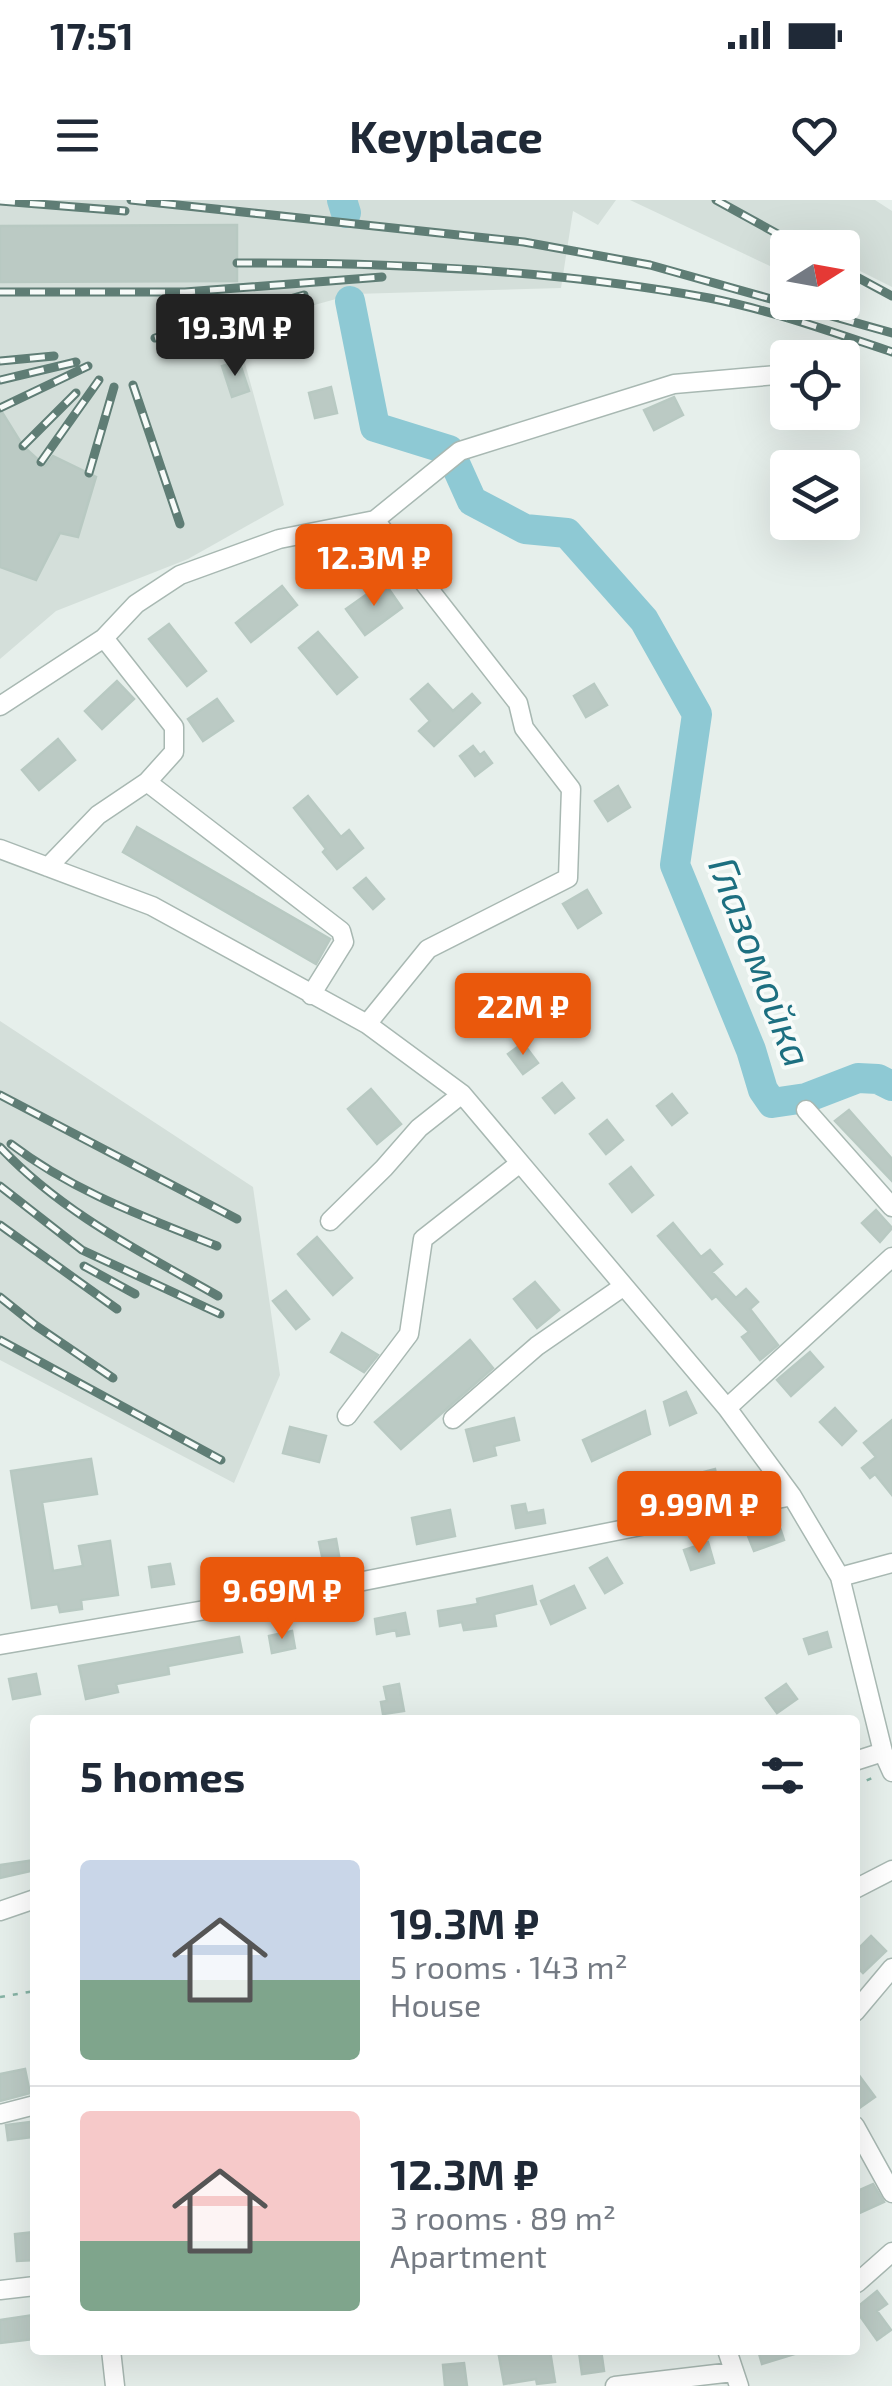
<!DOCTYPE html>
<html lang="en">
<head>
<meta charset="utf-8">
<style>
	:root { --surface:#fff; --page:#f6f6f7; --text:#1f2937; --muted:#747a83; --line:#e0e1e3; --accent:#ea580c }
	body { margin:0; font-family:"Exo 2",sans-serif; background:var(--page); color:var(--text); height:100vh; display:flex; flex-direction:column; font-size:38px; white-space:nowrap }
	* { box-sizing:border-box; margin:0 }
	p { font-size:32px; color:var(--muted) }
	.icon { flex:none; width:55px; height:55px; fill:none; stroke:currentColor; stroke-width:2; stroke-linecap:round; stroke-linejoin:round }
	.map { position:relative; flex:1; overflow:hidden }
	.details { position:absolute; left:30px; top:1515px; width:830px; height:640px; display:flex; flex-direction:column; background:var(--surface); border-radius:10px; box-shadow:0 10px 40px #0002 }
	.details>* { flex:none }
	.needle { width:65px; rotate:79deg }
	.controls { position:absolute; left:770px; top:30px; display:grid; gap:20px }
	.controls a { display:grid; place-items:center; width:90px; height:90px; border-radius:10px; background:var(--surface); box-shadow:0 10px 40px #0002; font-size:50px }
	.price { position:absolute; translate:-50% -85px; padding:0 22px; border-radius:10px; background:var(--accent); color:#fff; font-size:32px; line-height:65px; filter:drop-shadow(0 2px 5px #0008) }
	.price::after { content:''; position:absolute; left:50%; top:60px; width:30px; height:22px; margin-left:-15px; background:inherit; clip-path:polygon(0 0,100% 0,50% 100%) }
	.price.on { background:#222; color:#fff }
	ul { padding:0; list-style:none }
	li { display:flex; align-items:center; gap:30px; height:250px; padding:0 50px }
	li+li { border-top:2px solid var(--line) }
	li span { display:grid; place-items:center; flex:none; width:280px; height:200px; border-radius:10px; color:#555 }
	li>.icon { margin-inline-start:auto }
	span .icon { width:120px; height:120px; fill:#fffc; stroke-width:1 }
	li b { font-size:42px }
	h2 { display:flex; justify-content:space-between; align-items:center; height:120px; padding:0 50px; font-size:42px }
	.status { display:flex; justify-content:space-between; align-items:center; height:70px; padding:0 50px; background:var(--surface); direction:ltr }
	.status svg { height:28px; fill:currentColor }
	header { display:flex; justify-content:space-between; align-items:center; height:130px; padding:0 50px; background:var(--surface); font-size:45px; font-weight:700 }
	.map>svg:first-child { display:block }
	.built { fill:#d4dfda }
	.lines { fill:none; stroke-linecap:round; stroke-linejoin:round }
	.river { stroke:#8ec9d4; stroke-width:30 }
	.building { fill:#bbcac4; stroke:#b8c9c2; stroke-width:2.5 }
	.minor-casing { stroke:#a8b8b2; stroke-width:21 }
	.path { stroke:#86b3a5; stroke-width:2.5; stroke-dasharray:5 8; stroke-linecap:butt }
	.minor { stroke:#fff; stroke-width:18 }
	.rail-casing { stroke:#5f7d75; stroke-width:9 }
	.rail { stroke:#f7fbf9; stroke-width:5; stroke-dasharray:15; stroke-linecap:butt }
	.labels { text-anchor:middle; stroke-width:8; stroke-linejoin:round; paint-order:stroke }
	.water-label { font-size:40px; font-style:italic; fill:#1c6f80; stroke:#f7fbf9 }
</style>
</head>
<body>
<div class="status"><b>17:51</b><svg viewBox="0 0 49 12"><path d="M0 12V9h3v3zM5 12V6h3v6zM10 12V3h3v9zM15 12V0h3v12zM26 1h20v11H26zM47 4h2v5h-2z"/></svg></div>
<header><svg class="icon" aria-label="menu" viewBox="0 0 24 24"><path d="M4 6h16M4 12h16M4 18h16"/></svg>Keyplace<svg class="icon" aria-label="heart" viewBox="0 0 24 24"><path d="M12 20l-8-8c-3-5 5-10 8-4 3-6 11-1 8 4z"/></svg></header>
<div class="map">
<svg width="892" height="2186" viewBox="0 0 892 2186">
	<rect width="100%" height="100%" fill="#e6efeb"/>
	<path class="built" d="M0,0H616L598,25L573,11L561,88L354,94L235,127L284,305L188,359L56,411L0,459Z
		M630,0H875L892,11V87L846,64L843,70L842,48H788L787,74Z
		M0,821L253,987L280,1175L234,1283L0,1160Z"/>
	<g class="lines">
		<path class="river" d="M342,0L346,13
			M350,101L375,227L449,250L472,301L525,329L567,333L644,420L697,514L675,665L751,850L763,890L772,903L806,898L858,878L878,879L892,886"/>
	</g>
	<path class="building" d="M237,25V81L0,82V26Z
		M239,161L249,191L232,197L222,166Z
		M331,187L337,213L315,218L309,193Z
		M674,197L683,215L654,230L644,210Z
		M0,209L23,246L45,266L53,256L96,277L78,337L60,333L36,380L0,367Z
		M384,382L402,408L365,435L346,409Z
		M282,386L297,405L251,442L236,423Z
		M169,424L206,471L187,486L149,439Z
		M318,432L357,477L337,494L299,448Z
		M117,481L134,499L102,529L85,511Z
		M428,484L453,511L472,494L480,503L434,546L419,531L430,521L411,499Z
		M594,484L607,505L586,517L574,496Z
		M217,499L233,521L203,541L188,519Z
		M58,539L75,560L39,590L22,570Z
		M473,546L480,555L484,552L492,563L475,576L460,556Z
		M618,586L630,607L608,621L595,601Z
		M308,596L341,637L349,630L363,648L337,669L323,652L326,649L294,608Z
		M137,627L330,739L316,764L123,652Z
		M366,678L384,699L373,709L354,688Z
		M587,690L601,713L578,728L563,704Z
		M523,843L538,863L523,874L508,854Z
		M562,883L574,898L555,913L543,898Z
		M371,889L401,924L377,944L348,909Z
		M672,894L687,913L672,925L657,906Z
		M849,910L892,959V981L835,921Z
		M607,920L623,940L606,954L590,934Z
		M631,967L653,995L632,1012L610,984Z
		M876,1010L892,1028L880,1042L862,1023Z
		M673,1023L701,1057L710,1050L722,1064L712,1072L736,1098L746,1089L758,1102L750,1109L778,1145L760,1160L742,1137L749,1132L716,1096L712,1099L658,1036Z
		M317,1037L352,1078L333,1095L298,1054Z
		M535,1082L559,1110L537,1128L514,1099Z
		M286,1091L309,1119L296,1129L273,1101Z
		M342,1133L378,1155L364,1172L331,1152Z
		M470,1140L493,1168L401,1249L375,1222Z
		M810,1152L823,1167L791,1196L777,1180Z
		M686,1192L696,1213L670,1225L664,1202Z
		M835,1208L856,1231L842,1245L820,1222Z
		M645,1211L650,1234L592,1261L583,1240Z
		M514,1218L519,1240L494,1246L496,1255L474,1261L466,1230Z
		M892,1220V1295L875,1274L870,1278L862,1268L876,1257L864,1243Z
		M290,1227L326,1236L319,1262L283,1253Z
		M91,1259L97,1294L42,1302L53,1371L83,1366L79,1346L110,1341L118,1395L81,1400L82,1409L60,1412L58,1404L32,1408L11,1271Z
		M715,1269L718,1283L688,1291L685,1277Z
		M661,1284L665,1302L641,1307L637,1290Z
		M525,1304L527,1313L543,1310L545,1323L516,1328L512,1306Z
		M450,1310L455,1336L417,1344L412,1318Z
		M779,1325L784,1340L754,1351L748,1336Z
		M336,1339L341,1367L325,1370L319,1342Z
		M708,1342L714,1363L691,1370L684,1350Z
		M607,1358L622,1383L605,1393L590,1368Z
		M170,1364L174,1384L152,1387L149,1367Z
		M266,1364L269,1382L235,1389L231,1371Z
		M532,1386L536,1404L494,1414L496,1426L464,1430L462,1422L440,1426L438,1411L478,1404L477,1399Z
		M574,1386L585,1408L551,1424L541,1401Z
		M405,1413L409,1434L397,1436L396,1430L377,1434L375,1419Z
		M292,1431L295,1448L272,1453L269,1436Z
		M827,1432L831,1447L809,1454L804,1439Z
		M239,1437L242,1452L168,1466L169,1474L116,1484L118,1492L86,1499L79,1466Z
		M36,1474L40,1494L13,1499L9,1479Z
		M399,1484L404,1511L383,1514L381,1502L387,1501L384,1487Z
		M786,1484L797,1499L777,1513L766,1498Z
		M35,1660V1670L0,1678V1665Z
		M871,1736L886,1751L863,1773L855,1765V1752Z
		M25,1869L30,1893L0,1901V1874Z
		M855,1870L875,1897L855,1911Z
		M31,1922L33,1937L8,1940L6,1925Z
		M873,1984L884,2002L855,2015V1992Z
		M35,2032V2060L17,2061L15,2034Z
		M877,2091L887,2104L877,2111L891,2130L877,2140L855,2109Z
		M34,2115L35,2139L0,2143V2120Z
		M590,2150H601L604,2171L582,2174L579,2152Z
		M758,2150H797L798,2153L762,2164Z
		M550,2151L555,2182L537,2184L536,2179L504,2184L499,2156Z
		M464,2163L467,2186H445L443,2165Z"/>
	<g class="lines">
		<g class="minor-casing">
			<path id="minor" d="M104,438L174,527V552L147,582L341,731L344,742L311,795
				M0,506L104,438L136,404L180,375L279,339L375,320L460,251L674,184L788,174
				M0,649L152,706L367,824L462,894L727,1208L792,1296L840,1377L883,1552L892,1572
				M48,667L98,615L147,582
				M367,824L428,749L568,678L571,589L524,528L518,503L375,320
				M806,910L892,1007
				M330,1021L384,968L419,928L462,894
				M727,1208L892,1057
				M347,1216L409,1134L423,1039L520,963
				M453,1219L537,1146L624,1086
				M840,1377L892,1363
				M0,1445L293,1395L792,1296
				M855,1561L883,1552
				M855,1689L892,1670
				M0,1711L35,1699
				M855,1812L892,1768
				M0,1914L35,1905
				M855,1926L892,1993
				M857,2083L892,2052
				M0,2090L35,2086
				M111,2150L115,2186
				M727,2150L739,2186
				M615,2186L733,2172"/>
		</g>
		<path class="path" d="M855,1586L876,1576
			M0,1797L35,1791"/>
		<use href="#minor" class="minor"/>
		<g class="rail-casing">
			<path id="rail" d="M131,0L524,42L650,65L892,133
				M716,0L803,48
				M0,1L125,11
				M237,63C394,62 554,70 709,98C771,110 832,132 892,152
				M842,69L892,96
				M0,92H185L382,77
				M155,138L304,95
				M0,161L54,156
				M0,180L76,162
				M133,185L180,324
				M0,208L88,166
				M23,246L76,193
				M41,262L99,180
				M89,273L114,187
				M0,895L237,1019
				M11,944C74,992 145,1017 217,1046
				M0,947C61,1012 141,1052 218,1096
				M0,986L82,1050L220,1114
				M0,1025L117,1109
				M84,1066L135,1094
				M0,1097L35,1125L113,1178
				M0,1140L221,1260"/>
		</g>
		<use href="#rail" class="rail"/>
	</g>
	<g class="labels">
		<g class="water-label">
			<text transform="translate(760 762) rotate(69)" y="14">Глазомойка</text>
		</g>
	</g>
</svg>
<div class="controls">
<a><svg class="needle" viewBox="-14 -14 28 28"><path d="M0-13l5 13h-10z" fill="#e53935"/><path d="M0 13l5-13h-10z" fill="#747a83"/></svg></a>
<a><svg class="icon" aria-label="locate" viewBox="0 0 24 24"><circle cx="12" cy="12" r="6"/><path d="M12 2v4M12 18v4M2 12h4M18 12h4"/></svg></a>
<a><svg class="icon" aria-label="layers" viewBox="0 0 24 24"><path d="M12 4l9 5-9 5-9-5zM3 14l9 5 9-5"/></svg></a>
</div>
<b class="price on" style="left:235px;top:179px">19.3M ₽</b>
<b class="price" style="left:374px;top:409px">12.3M ₽</b>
<b class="price" style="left:523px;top:858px">22M ₽</b>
<b class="price" style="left:699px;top:1356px">9.99M ₽</b>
<b class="price" style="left:282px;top:1442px">9.69M ₽</b>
<section class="details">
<h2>5 homes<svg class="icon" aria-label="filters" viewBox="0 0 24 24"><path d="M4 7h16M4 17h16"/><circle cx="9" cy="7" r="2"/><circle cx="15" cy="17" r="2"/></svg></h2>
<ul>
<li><span style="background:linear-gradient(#c9d6e8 60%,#7fa58c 0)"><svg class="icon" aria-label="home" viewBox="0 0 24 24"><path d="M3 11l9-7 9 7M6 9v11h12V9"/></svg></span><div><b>19.3M ₽</b><p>5 rooms · 143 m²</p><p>House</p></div></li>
<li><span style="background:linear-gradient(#f6c9c9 65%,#7fa58c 0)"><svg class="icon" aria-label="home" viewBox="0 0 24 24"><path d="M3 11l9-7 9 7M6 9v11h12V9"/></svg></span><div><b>12.3M ₽</b><p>3 rooms · 89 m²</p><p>Apartment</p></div></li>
</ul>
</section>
</div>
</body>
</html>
